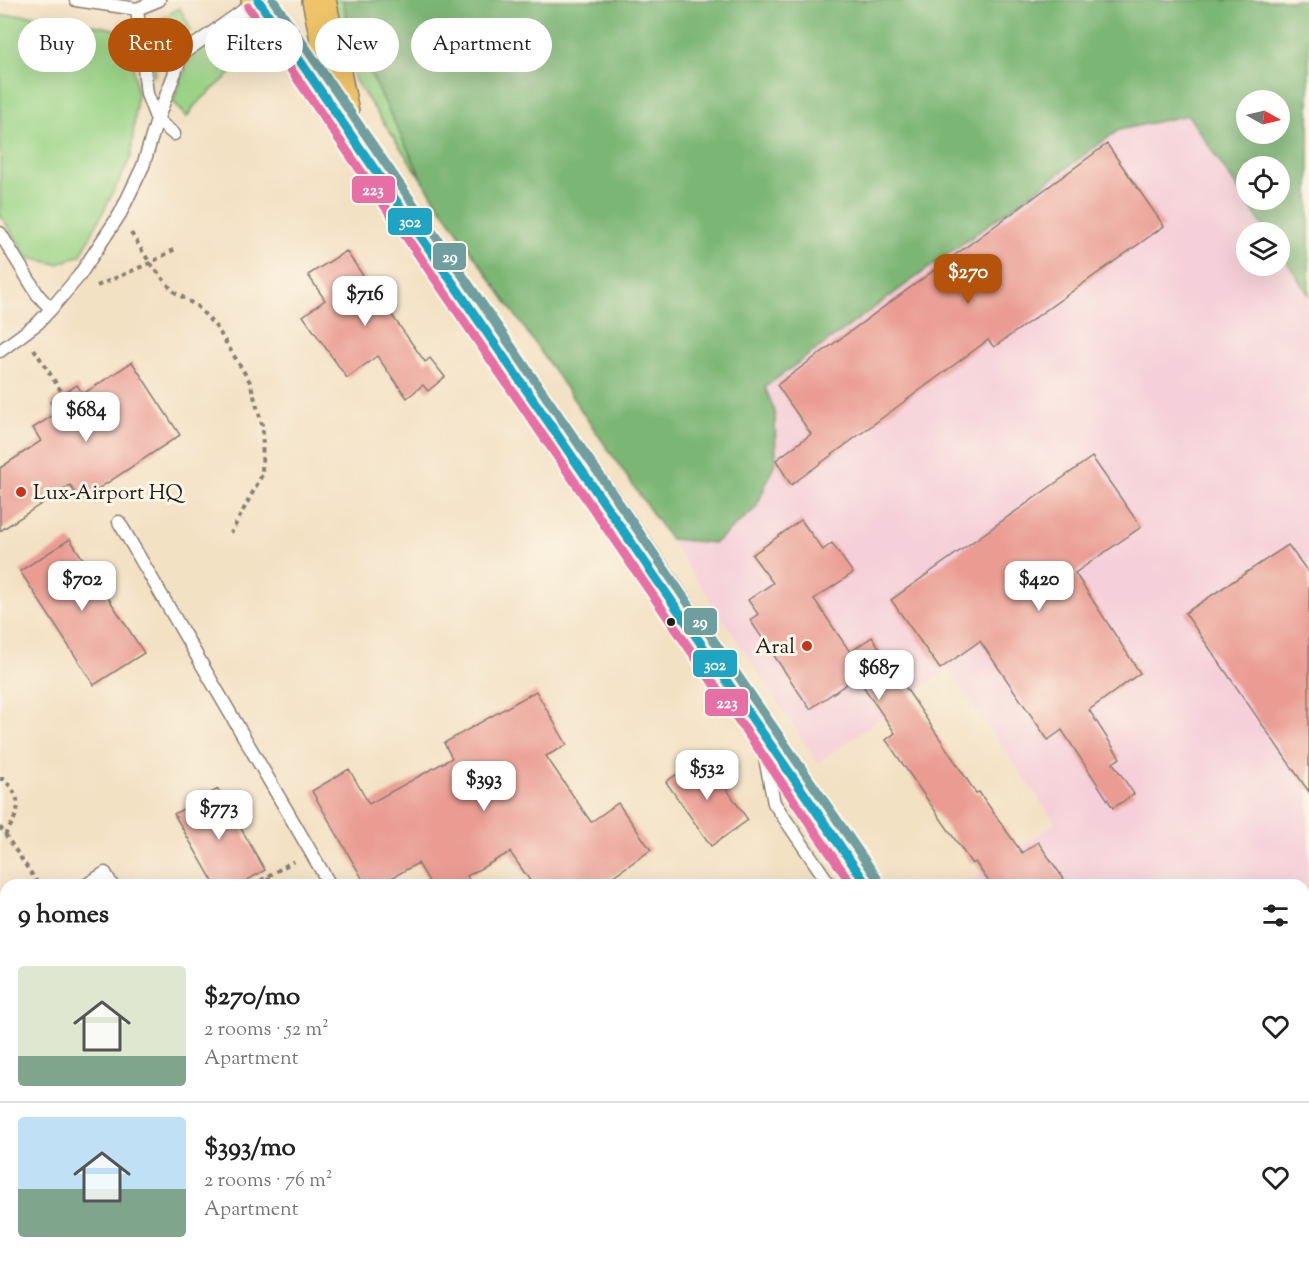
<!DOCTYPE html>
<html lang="en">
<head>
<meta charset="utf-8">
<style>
	:root { --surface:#fff; --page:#f6f6f6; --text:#222; --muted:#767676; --line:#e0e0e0; --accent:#b45309 }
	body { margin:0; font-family:"Sorts Mill Goudy",serif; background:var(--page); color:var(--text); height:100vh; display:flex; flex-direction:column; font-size:22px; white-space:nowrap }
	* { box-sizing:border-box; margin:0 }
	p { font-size:20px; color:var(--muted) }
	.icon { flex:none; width:33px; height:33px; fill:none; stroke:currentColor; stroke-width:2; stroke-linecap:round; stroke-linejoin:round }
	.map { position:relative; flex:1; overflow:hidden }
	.drawer { position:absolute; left:0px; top:879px; width:1310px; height:386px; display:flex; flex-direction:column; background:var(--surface); border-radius:18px 18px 0 0; box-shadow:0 6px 24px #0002 }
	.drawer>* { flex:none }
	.banner { position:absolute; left:18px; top:18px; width:600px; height:54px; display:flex; gap:12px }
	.needle { width:39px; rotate:98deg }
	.tools { position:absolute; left:1236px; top:90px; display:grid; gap:12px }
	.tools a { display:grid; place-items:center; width:54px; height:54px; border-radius:50%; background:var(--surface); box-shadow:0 6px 24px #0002; font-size:30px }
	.price { position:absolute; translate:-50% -51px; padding:0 14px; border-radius:12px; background:#fff; color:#222; font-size:20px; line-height:39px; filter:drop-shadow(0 2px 3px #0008) }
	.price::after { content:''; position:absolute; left:50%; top:36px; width:18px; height:14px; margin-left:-9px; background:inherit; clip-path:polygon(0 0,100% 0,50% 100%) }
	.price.on { background:var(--accent); color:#fff }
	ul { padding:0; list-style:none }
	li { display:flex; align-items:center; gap:18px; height:150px; padding:0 18px }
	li+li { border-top:2px solid var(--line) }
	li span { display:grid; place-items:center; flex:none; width:168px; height:120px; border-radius:6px; color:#555 }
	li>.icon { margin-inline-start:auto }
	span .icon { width:72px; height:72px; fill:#fffc; stroke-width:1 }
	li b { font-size:26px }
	h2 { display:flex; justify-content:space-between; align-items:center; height:72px; padding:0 18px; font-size:26px }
	.pill { padding:0 21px; border-radius:27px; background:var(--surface); box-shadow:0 6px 24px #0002; font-size:21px; line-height:54px }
	.pill.on { background:var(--accent); color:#fff }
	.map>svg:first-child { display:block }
	.built { fill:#f5cfd9 }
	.green { fill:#9bd488; stroke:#5c7852; stroke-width:1.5 }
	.forest { fill:#7cb674; stroke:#4c6948; stroke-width:1.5; fill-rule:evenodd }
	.building { fill:#ea9c93 }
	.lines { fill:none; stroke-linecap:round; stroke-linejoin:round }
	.lane-casing { stroke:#887e70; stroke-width:15 }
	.street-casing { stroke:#887e70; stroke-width:27 }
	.primary-casing { stroke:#887e70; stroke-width:36 }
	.path { stroke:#887e70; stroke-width:4; stroke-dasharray:4.5 4.5; stroke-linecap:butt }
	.lane { stroke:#fff; stroke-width:12 }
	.street { stroke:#fff; stroke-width:24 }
	.primary { stroke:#efc469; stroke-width:33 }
	.bus-1-casing { stroke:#fcf5e5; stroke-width:14 }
	.bus-2-casing { stroke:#fcf5e5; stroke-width:14 }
	.bus-3-casing { stroke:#fcf5e5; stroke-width:14 }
	.bus-1 { stroke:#1fa4c3; stroke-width:9 }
	.bus-2 { stroke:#e66fa5; stroke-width:9 }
	.bus-3 { stroke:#6f9ea1; stroke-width:9 }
	.poi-dot { fill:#c8321e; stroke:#fcf5e5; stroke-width:2 }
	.bus-dot { fill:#1c1c1c; stroke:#fcf5e5; stroke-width:2 }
	.labels { text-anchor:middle; stroke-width:6; stroke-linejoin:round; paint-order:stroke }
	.poi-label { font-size:21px; fill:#1c1c1c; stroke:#fcf5e5; text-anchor:start }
	.line-badge { stroke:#fcf5e5; stroke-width:2 }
	.badge-label { font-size:16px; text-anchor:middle; font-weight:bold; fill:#fff }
</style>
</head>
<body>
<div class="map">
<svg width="1309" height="1264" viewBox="0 0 1309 1264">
	<rect width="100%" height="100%" fill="#fcf5e5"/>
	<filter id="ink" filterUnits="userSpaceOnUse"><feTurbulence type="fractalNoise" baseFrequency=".0167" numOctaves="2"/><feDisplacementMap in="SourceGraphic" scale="12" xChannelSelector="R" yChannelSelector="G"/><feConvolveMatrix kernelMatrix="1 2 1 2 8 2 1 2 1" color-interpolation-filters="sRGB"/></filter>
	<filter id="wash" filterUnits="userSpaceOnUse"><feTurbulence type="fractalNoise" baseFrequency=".008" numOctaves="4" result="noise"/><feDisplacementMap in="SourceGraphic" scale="24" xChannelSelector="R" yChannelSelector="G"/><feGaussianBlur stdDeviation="1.35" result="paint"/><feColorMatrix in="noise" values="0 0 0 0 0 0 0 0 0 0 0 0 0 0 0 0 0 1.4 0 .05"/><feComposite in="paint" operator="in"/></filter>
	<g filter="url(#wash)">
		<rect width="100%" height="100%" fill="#f3e1c4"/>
		<path class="built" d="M1188,115L1267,232H1246V266H1280V251L1309,295V1073L1304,1072V885H964L1056,823L948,669L818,763L670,539L715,543L775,412L765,387L1119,130Z"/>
		<path class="green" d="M332,0H343L349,29L424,183L355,80Z
			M180,8L191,30L162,53L153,78L148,25Z
			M16,15L46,16L129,32L137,94L131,157L81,255L58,264L29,258L0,215V16Z
			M212,39L249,58L195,105L187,117L173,101L191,55Z
			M0,1050L6,1055V1258H193L198,1264H6L0,1257Z"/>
		<path class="forest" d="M343,0H1309V295L1280,251V232H1267L1188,115L1119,130L765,387L775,412L776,460L756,508L715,543L670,539L424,183L349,29ZM1246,100H1280V134H1246ZM1246,166H1280V200H1246Z
			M784,1259V1258L905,1259L903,1264H783Z
			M1092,1259L1096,1264H977L971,1259Z"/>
		<g id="blocks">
			<path class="building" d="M1107,144L1164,226L994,347L988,340L791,485L776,460L811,434L777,385Z
				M346,251L371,287L380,281L393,298L384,304L425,362L430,358L445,377L428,391L423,385L407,398L377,356L347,378L303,316L325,300L308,275Z
				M132,362L180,435L80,501L70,485L0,531V468L41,441L33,428L57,413L50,402L77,385L83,394Z
				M1092,457L1141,527L1075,573L1140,673L1089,710L1120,758L1113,763L1134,794L1113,808L1062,730L1048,740L980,641L940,669L891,600Z
				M801,520L823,550L832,543L853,573L814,599L850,652L872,637L976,793L979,792L1022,853L1038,842L1068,885H991L975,862L972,864L886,740L895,733L857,677L810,709L750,620L758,614L748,600L773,583L752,555Z
				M70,539L144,653L94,685L20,571Z
				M1288,545L1309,573V792L1185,613Z
				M536,691L567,745L546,756L591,822L618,803L651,850L600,885H533L510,852L467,876L472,885H431L418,863L379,885H366L312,791L349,769L369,804L452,758L444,743Z
				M703,755L748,820L711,846L666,782Z
				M218,789L265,870L239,885H215L174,814Z"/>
		</g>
	</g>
	<g filter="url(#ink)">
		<use href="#blocks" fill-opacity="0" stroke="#887e70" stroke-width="1.5"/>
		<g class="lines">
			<g class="lane-casing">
				<path id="lane" d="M76,0L137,9L159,0
					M137,9L147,94L157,120L174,134
					M0,233L38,295L51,309
					M0,351L38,323L51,309L79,276L120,214L143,166L157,120L182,54L258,0
					M119,522L330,885
					M764,753L774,803L830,885
					M86,885L105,873L112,885
					M0,939L6,935
					M0,1026L6,1031
					M214,1258L218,1264
					M389,1258L397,1264
					M578,1258L586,1264
					M479,1264L485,1258
					M742,1264L744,1258"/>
			</g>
			<g class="street-casing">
				<path id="street" d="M1304,1072L1309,1073"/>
			</g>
			<g class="primary-casing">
				<path id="primary" d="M258,0L663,586L867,885
					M319,0L342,112
					M1131,1258L1136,1264"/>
			</g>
			<path class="path" d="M131,233L150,263L173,291L198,307L217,328L250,382L263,428L262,475L231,533
				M97,286L150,263L177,248
				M34,349L63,394
				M0,779H4C24,801 20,811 5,835
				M0,827L39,885
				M268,877L272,885
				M253,885L294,861"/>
			<use href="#lane" class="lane"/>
			<use href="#street" class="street"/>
			<use href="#primary" class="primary"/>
			<g class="bus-1-casing">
				<path id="bus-1" d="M258,0L867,885"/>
			</g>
			<g class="bus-2-casing">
				<path id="bus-2" d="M248,7L852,885"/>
			</g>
			<g class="bus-3-casing">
				<path id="bus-3" d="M273,0L877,878"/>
			</g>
			<use href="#bus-1" class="bus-1"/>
			<use href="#bus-2" class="bus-2"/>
			<use href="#bus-3" class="bus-3"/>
		</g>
	</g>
	<g class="poi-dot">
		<circle cx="21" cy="492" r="6"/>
		<circle cx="807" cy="646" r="6"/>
	</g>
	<circle class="bus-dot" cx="671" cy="622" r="5"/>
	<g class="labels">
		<g class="poi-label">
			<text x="33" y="499">Lux-Airport HQ</text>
			<text x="795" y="653" text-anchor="end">Aral</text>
		</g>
	</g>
	<g class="line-badge">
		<rect x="351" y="175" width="45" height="29" rx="6" fill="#e66fa5"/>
		<rect x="387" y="207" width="46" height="29" rx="6" fill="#1fa4c3"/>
		<rect x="432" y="242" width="35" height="29" rx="6" fill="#6f9ea1"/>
		<rect x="683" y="607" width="35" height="29" rx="6" fill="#6f9ea1"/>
		<rect x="692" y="649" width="46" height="29" rx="6" fill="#1fa4c3"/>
		<rect x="704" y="688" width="45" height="29" rx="6" fill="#e66fa5"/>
	</g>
	<g class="badge-label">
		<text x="373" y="195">223</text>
		<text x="410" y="227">302</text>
		<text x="450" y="262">29</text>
		<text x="700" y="627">29</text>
		<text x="715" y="670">302</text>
		<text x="727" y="708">223</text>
	</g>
</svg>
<div class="tools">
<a><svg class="needle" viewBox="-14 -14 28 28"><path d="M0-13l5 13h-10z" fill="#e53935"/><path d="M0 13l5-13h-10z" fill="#767676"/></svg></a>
<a><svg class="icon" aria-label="locate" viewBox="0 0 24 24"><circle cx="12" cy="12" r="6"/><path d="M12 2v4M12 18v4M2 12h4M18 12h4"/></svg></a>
<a><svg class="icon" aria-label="layers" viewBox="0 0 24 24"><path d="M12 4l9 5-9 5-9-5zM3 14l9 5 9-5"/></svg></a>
</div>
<b class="price on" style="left:968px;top:305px">$270</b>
<b class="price" style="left:365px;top:327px">$716</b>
<b class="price" style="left:86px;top:443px">$684</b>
<b class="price" style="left:82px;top:612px">$702</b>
<b class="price" style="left:1039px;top:612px">$420</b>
<b class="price" style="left:879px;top:701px">$687</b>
<b class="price" style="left:707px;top:801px">$532</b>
<b class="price" style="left:484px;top:812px">$393</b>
<b class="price" style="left:219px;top:841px">$773</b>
<div class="banner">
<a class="pill">Buy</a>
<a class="pill on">Rent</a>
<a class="pill">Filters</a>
<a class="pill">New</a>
<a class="pill">Apartment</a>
</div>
<section class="drawer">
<h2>9 homes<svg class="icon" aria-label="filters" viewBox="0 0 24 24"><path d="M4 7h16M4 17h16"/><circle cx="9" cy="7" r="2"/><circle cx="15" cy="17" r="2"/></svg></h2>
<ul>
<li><span style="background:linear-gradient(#dfe7d0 75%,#7fa58c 0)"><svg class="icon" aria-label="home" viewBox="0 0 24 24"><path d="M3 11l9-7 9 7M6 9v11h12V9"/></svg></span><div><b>$270/mo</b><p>2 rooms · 52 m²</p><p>Apartment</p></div><svg class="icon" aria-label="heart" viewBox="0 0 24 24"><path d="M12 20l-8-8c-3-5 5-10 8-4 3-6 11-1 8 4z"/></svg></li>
<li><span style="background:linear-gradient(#bfe0f5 60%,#7fa58c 0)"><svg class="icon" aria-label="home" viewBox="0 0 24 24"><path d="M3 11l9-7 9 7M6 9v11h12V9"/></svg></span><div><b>$393/mo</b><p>2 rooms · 76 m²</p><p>Apartment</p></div><svg class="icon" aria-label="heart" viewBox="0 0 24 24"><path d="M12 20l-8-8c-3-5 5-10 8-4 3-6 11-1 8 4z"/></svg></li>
</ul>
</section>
</div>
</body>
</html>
